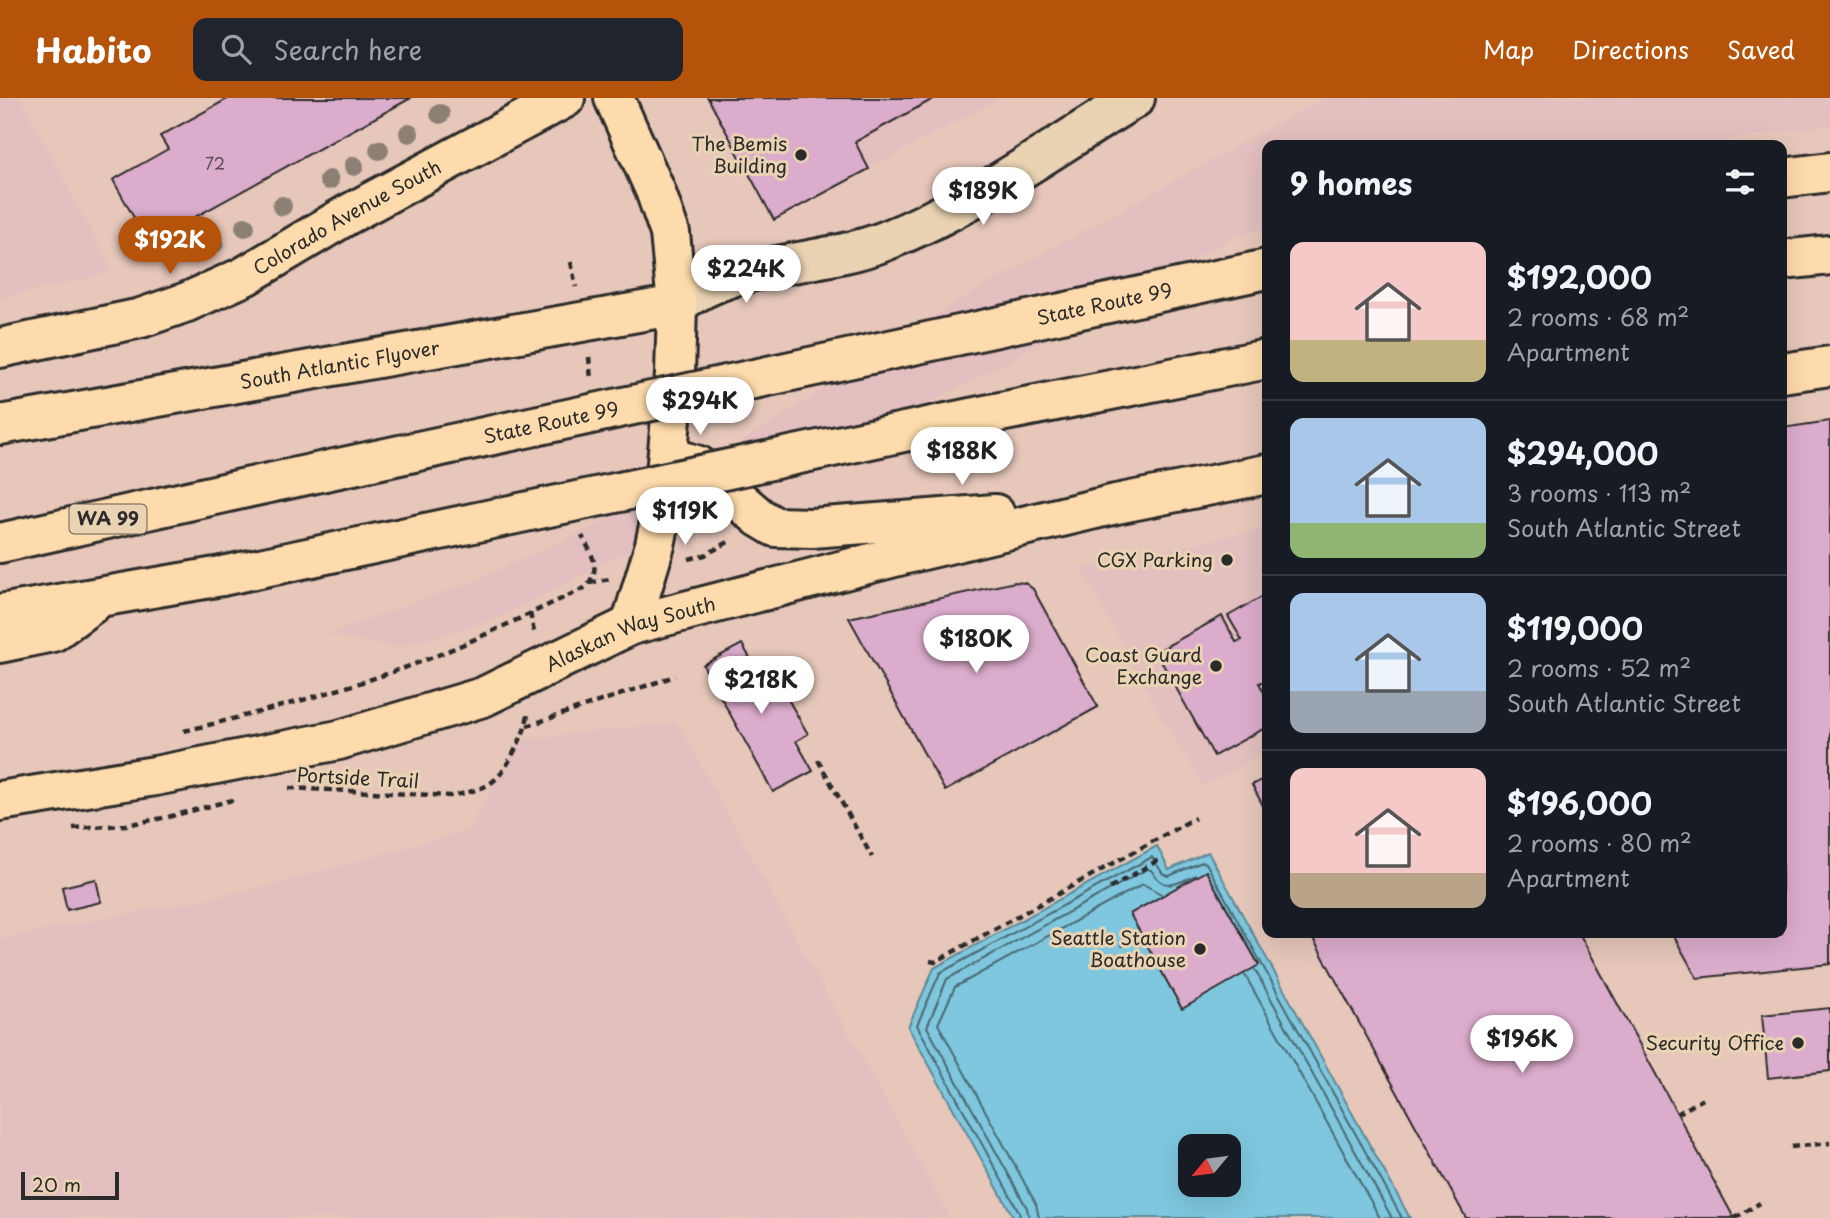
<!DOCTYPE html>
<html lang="en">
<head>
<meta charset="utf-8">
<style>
	:root { --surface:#171b24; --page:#20242c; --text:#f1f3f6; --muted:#9ea1a6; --line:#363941; --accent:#b45309 }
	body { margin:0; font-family:"Playpen Sans",sans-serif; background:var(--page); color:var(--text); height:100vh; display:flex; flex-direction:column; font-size:26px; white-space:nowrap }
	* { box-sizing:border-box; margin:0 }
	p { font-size:23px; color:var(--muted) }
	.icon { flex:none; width:38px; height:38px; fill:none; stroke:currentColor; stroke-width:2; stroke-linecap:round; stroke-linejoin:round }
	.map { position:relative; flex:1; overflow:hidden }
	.drawer { position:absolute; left:1262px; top:42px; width:525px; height:798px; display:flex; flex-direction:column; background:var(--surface); border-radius:14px; box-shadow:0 7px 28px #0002 }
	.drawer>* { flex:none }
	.needle { width:46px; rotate:241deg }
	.fabs { position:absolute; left:1178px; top:1036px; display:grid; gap:14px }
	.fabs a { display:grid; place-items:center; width:63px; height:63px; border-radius:14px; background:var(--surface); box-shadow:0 7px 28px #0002; font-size:35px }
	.scale { position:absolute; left:21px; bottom:18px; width:98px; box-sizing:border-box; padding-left:7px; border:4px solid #2b2b2b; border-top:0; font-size:19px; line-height:24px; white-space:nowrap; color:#2b2b2b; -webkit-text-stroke:5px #ead3b2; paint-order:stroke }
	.price { position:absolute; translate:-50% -60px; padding:0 16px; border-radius:24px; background:#fff; color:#222; font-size:23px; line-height:46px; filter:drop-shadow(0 2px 4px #0008) }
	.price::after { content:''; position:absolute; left:50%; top:42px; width:21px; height:16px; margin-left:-10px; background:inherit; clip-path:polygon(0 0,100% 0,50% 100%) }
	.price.on { background:var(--accent); color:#fff }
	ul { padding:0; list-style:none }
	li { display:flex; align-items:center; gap:21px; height:175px; padding:0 28px }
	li+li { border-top:2px solid var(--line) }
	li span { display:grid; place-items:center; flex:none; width:196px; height:140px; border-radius:14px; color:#555 }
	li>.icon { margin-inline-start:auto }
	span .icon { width:84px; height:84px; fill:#fffc; stroke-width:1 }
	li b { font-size:30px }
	h2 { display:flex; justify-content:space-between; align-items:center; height:84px; padding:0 28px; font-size:30px }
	header { display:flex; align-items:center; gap:42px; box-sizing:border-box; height:98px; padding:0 35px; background:var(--accent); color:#fff }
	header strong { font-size:33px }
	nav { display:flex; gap:38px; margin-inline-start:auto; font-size:24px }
	.search { width:490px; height:63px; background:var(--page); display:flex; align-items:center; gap:18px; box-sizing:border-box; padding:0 24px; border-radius:14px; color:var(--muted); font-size:26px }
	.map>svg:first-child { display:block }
	.built { fill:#e3bfbf }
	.water { fill:#7ec7de; stroke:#5d8996; stroke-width:2; fill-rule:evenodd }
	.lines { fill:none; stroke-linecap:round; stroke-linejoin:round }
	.shore { stroke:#4c6973; stroke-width:2 }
	.building { fill:#dcaccc; stroke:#2b2b2b; stroke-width:2 }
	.minor-casing { stroke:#2b2b2b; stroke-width:44 }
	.major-casing { stroke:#2b2b2b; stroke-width:44 }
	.highway-casing { stroke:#2b2b2b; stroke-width:44 }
	.path { stroke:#2b2b2b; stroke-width:4.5; stroke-dasharray:7 5; stroke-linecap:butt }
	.minor { stroke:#ead3b2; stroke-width:38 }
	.major { stroke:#fedbac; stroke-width:38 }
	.highway { stroke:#fedbac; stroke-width:38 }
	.highway-bridge-casing { stroke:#2b2b2b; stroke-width:44; stroke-linecap:butt }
	.highway-bridge { stroke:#fedbac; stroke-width:38 }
	.tree { fill:#8c8074 }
	.poi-dot { fill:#2b2b2b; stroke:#ead3b2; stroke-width:2.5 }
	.labels { text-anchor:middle; stroke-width:6; stroke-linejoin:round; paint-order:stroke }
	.number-label { font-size:16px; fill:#574b53 }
	.shield { fill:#ead3b2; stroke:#645d54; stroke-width:2 }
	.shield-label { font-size:18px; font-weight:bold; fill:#2b2b2b }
	.poi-label { font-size:19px; fill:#2b2b2b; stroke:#ead3b2; text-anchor:end }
	.street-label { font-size:19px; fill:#2b2b2b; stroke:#ead3b2 }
</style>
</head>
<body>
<header>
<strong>Habito</strong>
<div class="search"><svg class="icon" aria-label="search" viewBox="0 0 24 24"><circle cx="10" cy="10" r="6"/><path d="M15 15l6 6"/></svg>Search here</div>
<nav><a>Map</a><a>Directions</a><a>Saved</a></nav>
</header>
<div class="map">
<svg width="1830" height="1120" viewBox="0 0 1830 1120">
	<rect width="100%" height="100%" fill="#e6c7ba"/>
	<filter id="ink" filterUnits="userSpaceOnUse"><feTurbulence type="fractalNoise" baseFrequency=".0143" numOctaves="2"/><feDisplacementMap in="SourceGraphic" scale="14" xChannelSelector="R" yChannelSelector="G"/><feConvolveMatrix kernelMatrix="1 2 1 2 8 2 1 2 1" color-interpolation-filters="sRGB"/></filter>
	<g filter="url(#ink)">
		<path class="built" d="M0,0H20L112,172L91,180L0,200Z
			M708,0H1000L774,122Z
			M1324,0H1830V27L1693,47H1267V130L1235,138L1003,266L789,377L713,410L497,520L398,550L327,536L472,484L660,398L959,202Z
			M1267,430V653L1204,688L1162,621L1081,470Z
			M677,624L950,1120H0V841L269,788L468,732L520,642Z"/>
		<path class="water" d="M1157,748L1169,772L1208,754L1410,1120H1014L908,929L934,870ZM1190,1048H1228V1087H1190Z"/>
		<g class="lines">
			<path class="shore" d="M1255,872L1392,1120
				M1245,877L1380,1120
				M1020,1120L1019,1114L917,927L940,875L1152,759L1163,776L1169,778L1202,764L1206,765L1402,1120
				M1029,1120L1027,1110L927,929L947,881L1147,771L1151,772C1165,795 1176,786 1196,777
				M1039,1120L1036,1106L938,926L955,889L1143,786L1161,796"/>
		</g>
		<path class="building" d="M229,0H411L148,145L113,82L168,51L160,38Z
			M708,0H935L855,44L869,71L774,122Z
			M1830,323V866L1697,880L1672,835H1782V330Z
			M1015,484L1025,485L1033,491L1098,609L945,693L849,520Z
			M1267,496V583L1259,585L1267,600V629L1214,658L1156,554L1222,518L1236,544L1242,542L1228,518Z
			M742,546L759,576L770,570L808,636L796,643L813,673L773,694L703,567Z
			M1267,679V715L1252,687Z
			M1206,773L1259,867L1182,911L1130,816Z
			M96,781L101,804L67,812L62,789Z
			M1310,835H1579L1734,1120H1466Z
			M1830,910V973L1768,980L1762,917Z"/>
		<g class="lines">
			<g class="minor-casing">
				<path id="minor" d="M677,207C733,162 819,169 885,143C974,108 1053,49 1135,0"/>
			</g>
			<g class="major-casing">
				<g id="major">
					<path d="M614,0L655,92L670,135L677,207L675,276L663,409L655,447L631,527"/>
					<path id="s1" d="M0,250L141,220L187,204L245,178L347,117L565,0"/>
					<path d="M1782,275L1830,268"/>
					<path id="s2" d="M0,327L677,207"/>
					<path d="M683,363L699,368L760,420L775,429L812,430L995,416"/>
					<path id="s3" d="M0,703L155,678L339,642L483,599L631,527L906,456L1116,406L1267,376"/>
				</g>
			</g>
			<g class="highway-casing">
				<path id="highway" d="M1782,80L1830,74
					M1782,162L1830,157
					M0,445L246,390
					M0,516L222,478
					M0,545L53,534L94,504"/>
			</g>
			<path class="path" d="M571,164L576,189
				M589,259L591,282
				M689,461L705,457L732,442
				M590,485L609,481
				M530,515L534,534
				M527,628L675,578
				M184,633C258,615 330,596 401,571C464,549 523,518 583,491C603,473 593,458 582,438
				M818,662L872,759
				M289,690L452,698C489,690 498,686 515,652C521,640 526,630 528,616
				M73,730L126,727L168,719L236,701
				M1110,790L1162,760
				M1121,847L1141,835
				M930,863L935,864L1195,720
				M1677,1016L1703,1001
				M1791,1049L1830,1045
				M1735,1120L1760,1105"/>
			<use href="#minor" class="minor"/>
			<use href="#major" class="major"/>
			<use href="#highway" class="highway"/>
			<g class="highway-bridge-casing">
				<g id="highway-bridge">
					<path id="s4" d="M246,390L1267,171"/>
					<path d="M222,478L970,320L1267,261"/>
				</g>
			</g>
			<use href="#highway-bridge" class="highway-bridge"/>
		</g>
		<g class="tree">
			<circle cx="440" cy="16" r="10"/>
			<circle cx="409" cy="35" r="10"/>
			<circle cx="379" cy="52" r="10"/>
			<circle cx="354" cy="68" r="10"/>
			<circle cx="329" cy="82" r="10"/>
			<circle cx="282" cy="108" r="10"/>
			<circle cx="245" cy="129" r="10"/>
			<circle cx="214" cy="145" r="10"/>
		</g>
	</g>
	<g class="poi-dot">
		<circle cx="801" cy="57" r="7"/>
		<circle cx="1227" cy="462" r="7"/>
		<circle cx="1216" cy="568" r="7"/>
		<circle cx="1200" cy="851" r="7"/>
		<circle cx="1798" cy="945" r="7"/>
	</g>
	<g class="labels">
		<g class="number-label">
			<text x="215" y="72">72</text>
		</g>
		<rect class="shield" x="69.5" y="406.5" width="77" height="29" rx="5"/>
		<g class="shield-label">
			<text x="108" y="427">WA 99</text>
		</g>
		<g class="poi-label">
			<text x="787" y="53">The Bemis<tspan x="787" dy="22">Building</tspan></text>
			<text x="1213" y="469">CGX Parking</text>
			<text x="1202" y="564">Coast Guard<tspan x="1202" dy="22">Exchange</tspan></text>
			<text x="1186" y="847">Seattle Station<tspan x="1186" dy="22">Boathouse</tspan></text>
			<text x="1784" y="952">Security Office</text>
		</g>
		<g class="street-label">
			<text dy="7" stroke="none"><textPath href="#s1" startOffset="374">Colorado Avenue South</textPath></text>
			<text dy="7" stroke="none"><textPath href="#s4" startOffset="878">State Route 99</textPath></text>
			<text dy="7" stroke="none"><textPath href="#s2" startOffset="345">South Atlantic Flyover</textPath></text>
			<text dy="7" stroke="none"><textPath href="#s4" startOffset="312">State Route 99</textPath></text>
			<text dy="7" stroke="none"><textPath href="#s3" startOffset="656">Alaskan Way South</textPath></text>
			<text transform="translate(358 680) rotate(3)" y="7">Portside Trail</text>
		</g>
	</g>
</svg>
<div class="fabs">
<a><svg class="needle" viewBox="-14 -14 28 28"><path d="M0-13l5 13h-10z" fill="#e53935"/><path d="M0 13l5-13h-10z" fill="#9ea1a6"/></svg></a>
</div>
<div class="scale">20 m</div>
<b class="price" style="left:983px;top:129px">$189K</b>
<b class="price on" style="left:170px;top:178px">$192K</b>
<b class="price" style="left:746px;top:207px">$224K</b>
<b class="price" style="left:700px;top:339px">$294K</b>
<b class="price" style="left:962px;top:389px">$188K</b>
<b class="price" style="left:685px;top:449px">$119K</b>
<b class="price" style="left:976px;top:577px">$180K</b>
<b class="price" style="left:761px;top:618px">$218K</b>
<b class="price" style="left:1522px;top:977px">$196K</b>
<section class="drawer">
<h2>9 homes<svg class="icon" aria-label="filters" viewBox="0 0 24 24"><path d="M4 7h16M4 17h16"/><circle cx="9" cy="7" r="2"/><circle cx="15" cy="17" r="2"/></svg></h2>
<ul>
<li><span style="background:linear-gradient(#f6c9c9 70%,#c2b280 0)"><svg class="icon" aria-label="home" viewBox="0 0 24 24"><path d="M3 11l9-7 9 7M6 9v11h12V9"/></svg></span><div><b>$192,000</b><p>2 rooms · 68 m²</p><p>Apartment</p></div></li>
<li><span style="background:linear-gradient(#a9c7e8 75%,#8fb573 0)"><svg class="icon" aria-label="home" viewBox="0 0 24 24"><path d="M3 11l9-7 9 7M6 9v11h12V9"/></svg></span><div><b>$294,000</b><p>3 rooms · 113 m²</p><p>South Atlantic Street</p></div></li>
<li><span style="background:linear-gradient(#a9c7e8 70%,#9aa5b1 0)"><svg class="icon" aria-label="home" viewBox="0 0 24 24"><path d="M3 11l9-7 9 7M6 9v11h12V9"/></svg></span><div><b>$119,000</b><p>2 rooms · 52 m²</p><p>South Atlantic Street</p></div></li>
<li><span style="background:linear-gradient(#f6c9c9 75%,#b9a48a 0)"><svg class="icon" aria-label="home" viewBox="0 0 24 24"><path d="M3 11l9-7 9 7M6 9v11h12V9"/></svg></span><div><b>$196,000</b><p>2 rooms · 80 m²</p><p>Apartment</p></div></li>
</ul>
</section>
</div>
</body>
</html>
